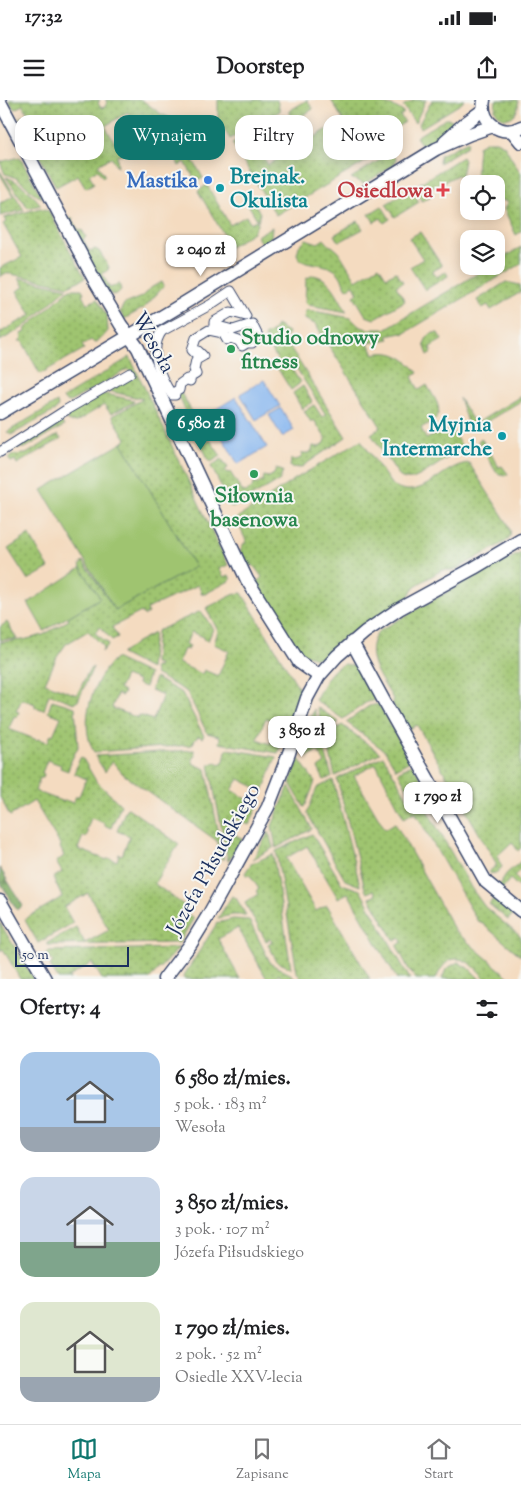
<!DOCTYPE html>
<html lang="pl">
<head>
<meta charset="utf-8">
<style>
	:root { --surface:#fff; --page:#f6f6f6; --text:#202124; --muted:#757577; --line:#e0e0e0; --accent:#0f766e }
	body { margin:0; font-family:"Sorts Mill Goudy",serif; background:var(--page); color:var(--text); height:100vh; display:flex; flex-direction:column; font-size:19px; white-space:nowrap }
	* { box-sizing:border-box; margin:0 }
	p { font-size:16px; color:var(--muted) }
	.icon { flex:none; width:28px; height:28px; fill:none; stroke:currentColor; stroke-width:2; stroke-linecap:round; stroke-linejoin:round }
	.map { position:relative; height:879px; overflow:hidden }
	.panel { display:flex; flex-direction:column; background:var(--surface); flex:1 }
	.panel>* { flex:none }
	.top-card { position:absolute; left:15px; top:15px; width:491px; height:45px; display:flex; gap:10px }
	.tools { position:absolute; left:460px; top:75px; display:grid; gap:10px }
	.tools a { display:grid; place-items:center; width:45px; height:45px; border-radius:10px; background:var(--surface); box-shadow:0 2px 12px #0003; font-size:25px }
	.scale { position:absolute; left:15px; bottom:12px; width:114px; box-sizing:border-box; padding-left:5px; border:2px solid #1b2f5e; border-top:0; font-size:14px; line-height:18px; white-space:nowrap; color:#1b2f5e; -webkit-text-stroke:4px #f6f6f2; paint-order:stroke }
	.price { position:absolute; translate:-50% -42px; padding:0 11px; border-radius:10px; background:#fff; color:#222; font-size:16px; line-height:32px; filter:drop-shadow(0 1px 2px #0008) }
	.price::after { content:''; position:absolute; left:50%; top:30px; width:15px; height:11px; margin-left:-8px; background:inherit; clip-path:polygon(0 0,100% 0,50% 100%) }
	.price.on { background:var(--accent); color:#fff }
	ul { padding:0; list-style:none }
	li { display:flex; align-items:center; gap:15px; height:125px; padding:0 20px }
	li span { display:grid; place-items:center; flex:none; width:140px; height:100px; border-radius:15px; color:#555 }
	li>.icon { margin-inline-start:auto }
	span .icon { width:60px; height:60px; fill:#fffc; stroke-width:1 }
	li b { font-size:21px }
	h2 { display:flex; justify-content:space-between; align-items:center; height:60px; padding:0 20px; font-size:21px }
	.pill { padding:0 18px; border-radius:15px; background:var(--surface); box-shadow:0 2px 12px #0003; font-size:18px; line-height:45px }
	.pill.on { background:var(--accent); color:#fff }
	.status { display:flex; justify-content:space-between; align-items:center; height:35px; padding:0 25px; background:var(--surface); direction:ltr }
	.status svg { height:14px; fill:currentColor }
	header { display:flex; justify-content:space-between; align-items:center; height:65px; padding:0 20px; background:var(--surface); font-size:22px; font-weight:800 }
	.tabs { display:flex; justify-content:space-around; align-items:center; height:70px; border-top:1px solid var(--line); background:var(--surface); font-size:14px; color:var(--muted) }
	.tabs a { display:grid; justify-items:center; gap:2px }
	.tabs .on { color:var(--accent) }
	.map>svg:first-child { display:block }
	.green { fill:url(#green-dots); stroke:#5d7a66; fill-rule:evenodd }
	.forest { fill:url(#forest-firs); stroke:#4d6c60 }
	.pitch { fill:#9fc46f; stroke:#5d7a66 }
	.water { fill:#83b4ef; stroke:#4f72a6 }
	.lines { fill:none; stroke-linecap:round; stroke-linejoin:round }
	.pedestrian-casing { stroke:#3c496d; stroke-width:11 }
	.minor-casing { stroke:#3c496d; stroke-width:15 }
	.pedestrian { stroke:#fff; stroke-width:9 }
	.minor { stroke:#fff; stroke-width:12 }
	.shop-dot { fill:#3f7fe0; stroke:#f6f6f2; stroke-width:2 }
	.culture-dot { fill:#0f9aa8; stroke:#f6f6f2; stroke-width:2 }
	.health-dot { fill:#e0444e; stroke:#f6f6f2; stroke-width:2 }
	.leisure-dot { fill:#2e9e5b; stroke:#f6f6f2; stroke-width:2 }
	.labels { text-anchor:middle; stroke-width:4; stroke-linejoin:round; paint-order:stroke }
	.culture-label { font-size:21px; font-weight:bold; fill:#0d838f; stroke:#f6f6f2; text-anchor:start }
	.shop-label { font-size:21px; font-weight:bold; fill:#366cbe; stroke:#f6f6f2; text-anchor:end }
	.health-label { font-size:21px; font-weight:bold; fill:#be3a42; stroke:#f6f6f2; text-anchor:end }
	.leisure-label { font-size:21px; font-weight:bold; fill:#27864d; stroke:#f6f6f2; text-anchor:start }
	.street-label { font-size:21px; fill:#1b2f5e; stroke:#f6f6f2 }
</style>
</head>
<body>
<div class="status"><b>17:32</b><svg viewBox="0 0 49 12"><path d="M0 12V9h3v3zM5 12V6h3v6zM10 12V3h3v9zM15 12V0h3v12zM26 1h20v11H26zM47 4h2v5h-2z"/></svg></div>
<header><svg class="icon" aria-label="menu" viewBox="0 0 24 24"><path d="M4 6h16M4 12h16M4 18h16"/></svg>Doorstep<svg class="icon" aria-label="share" viewBox="0 0 24 24"><path d="M12 15V3M7 8l5-5 5 5M5 13v7h14v-7"/></svg></header>
<div class="map">
<svg width="521" height="879" viewBox="0 0 521 879">
	<defs>
		<pattern id="green-dots" width="8" height="8" patternUnits="userSpaceOnUse" patternTransform="scale(1.25)"><rect width="8" height="8" fill="#9fc46f"/><path d="M2 2h.1M6 6h.1" fill="none" stroke="#81a05e" stroke-width="1.8" stroke-linecap="round"/></pattern>
		<pattern id="forest-firs" width="22" height="20" patternUnits="userSpaceOnUse" patternTransform="scale(1.25)"><rect width="22" height="20" fill="#7faa62"/><path d="M5 1l3.5 6h-7zM16 11l3.5 6h-7z" fill="#678b54"/></pattern>
	</defs>
	<rect width="100%" height="100%" fill="#f6f6f2"/>
	<filter id="ink" filterUnits="userSpaceOnUse"><feTurbulence type="fractalNoise" baseFrequency=".02" numOctaves="2"/><feDisplacementMap in="SourceGraphic" scale="10" xChannelSelector="R" yChannelSelector="G"/><feConvolveMatrix kernelMatrix="1 2 1 2 8 2 1 2 1" color-interpolation-filters="sRGB"/></filter>
	<filter id="wash" filterUnits="userSpaceOnUse"><feTurbulence type="fractalNoise" baseFrequency=".0096" numOctaves="4" result="noise"/><feDisplacementMap in="SourceGraphic" scale="20" xChannelSelector="R" yChannelSelector="G"/><feGaussianBlur stdDeviation="1.12" result="paint"/><feColorMatrix in="noise" values="0 0 0 0 0 0 0 0 0 0 0 0 0 0 0 0 0 1.4 0 .05"/><feComposite in="paint" operator="in"/></filter>
	<g filter="url(#wash)">
		<rect width="100%" height="100%" fill="#f4dbc0"/>
		<path class="green" d="M9,0H100L98,3L101,8L105,7L107,2L105,0H142L161,14L173,19L177,24V38L174,42L149,56L148,52C143,53 140,52 137,48L117,56L118,68L111,57L98,65L105,76L103,78L98,70L89,74L94,83L86,88L78,75L56,87L19,18L28,14L23,5L14,9ZM128,12L138,28L115,43L105,26Z
			M218,0H277L280,11L230,39L218,19Z
			M307,0L313,9L294,21L289,11Z
			M331,0C353,0 391,0 404,13L400,16L405,22L386,34L391,42L395,39L397,43L276,115L232,43L260,27L266,38L256,44L268,65L343,20Z
			M414,0H426L415,23L403,6Z
			M432,0H464L462,3L421,28L419,24Z
			M496,0H518C521,17 503,26 495,10Z
			M283,14L289,24L270,35L265,25Z
			M445,19H450L456,23L425,45L421,44L416,37Z
			M201,34L203,37L209,35L213,36L223,52L218,56L212,47L209,49L210,50L193,60L203,78L196,82L185,62L179,66L174,54L176,50L187,43L194,55L200,52L193,40Z
			M468,41L467,46L439,63L440,55Z
			M487,41H496L504,45L521,74V132L516,135L504,109L508,102L498,99L496,95V84H482L476,72L478,46Z
			M391,53L396,60L394,65L364,84L351,78Z
			M20,57L42,98C29,92 20,76 5,74L0,62Z
			M462,57L464,60L461,76L457,75L442,83L441,82L428,89L431,96L422,101L414,87Z
			M0,71L24,110L0,116V103L13,96L0,74Z
			M6,77C18,80 34,95 41,105L28,108Z
			M207,85L230,125L246,116L250,123L256,120L258,123L253,132L230,147L220,145L223,143V138L225,137L198,91Z
			M411,89L419,102L395,117L386,104Z
			M248,93L260,113L258,121L243,96Z
			M382,106L390,119L384,123L381,118L374,122L369,114Z
			M40,108L48,110L85,178L68,186L6,173L0,177V168L22,157L3,124L6,122L4,118Z
			M70,117L73,118L72,120L79,131L82,130L86,137L83,139L89,151L95,149L99,151L109,167L108,170L102,174L110,188L119,183L121,190L117,194L112,195L108,192L70,124Z
			M358,121L363,129L341,141L337,140L334,135Z
			M272,127L271,138L263,146L257,137L258,135Z
			M420,132L442,166L433,171L436,177L446,172L448,176L425,190L410,167L423,159L409,138Z
			M306,139L318,143L324,139L330,146H332L339,152L356,180L379,166L386,177L396,172L403,182L396,186L405,201L374,219L366,216L354,196L358,193L354,185L347,189C344,185 342,178 339,174C330,163 312,165 300,160L297,154L299,146Z
			M521,147V164L403,234L402,233L387,236L389,239L368,243L374,254C392,249 407,258 418,273L412,277L419,290L427,285C432,295 445,309 435,319C432,323 425,325 421,328L426,339L444,331L452,332L462,346L461,349C451,355 421,377 412,379C408,380 404,379 400,377L371,334L381,327L315,224L304,219L305,211L308,210L351,218L359,226L367,229H385L490,166H496V162Z
			M313,175C332,178 338,197 347,212L308,205L305,202L306,179Z
			M19,178L67,188L24,227L0,241V231L1,232L31,215L17,191L24,187Z
			M162,182L164,186L144,208L124,219L120,212L124,204L141,197L152,187Z
			M506,182L520,185L521,192L491,210L488,205L482,208L477,200Z
			M70,189H82L84,193L82,194L87,204L97,199L107,216L108,231L102,238L94,243L91,240L82,245L84,249L40,274L22,241H19L22,238L21,234L26,232L25,229Z
			M276,225L288,232L285,239L346,337L300,368L290,367L291,359L296,360L301,358L302,353H308L312,351L313,346L318,347L325,343L326,339L314,320L311,322L304,311L314,305L322,317L326,315L295,266L291,268L300,282L299,284L291,290L276,266L279,263L264,236L273,231Z
			M433,233H438L442,240L430,247L432,252L428,255L424,244L427,237Z
			M130,257L228,465L219,469L224,477L229,475L231,480L205,494H202L198,485L147,509L148,513L144,516L141,512L112,527L118,537L112,540L100,527L95,533L109,544L102,552L104,547L88,531L66,544L57,557L45,583L77,595L89,570L93,567L78,601L74,603L49,594L44,610L35,607V604L22,599L16,611L19,612L17,617L14,616L9,629L37,640L38,639L48,642L51,634L53,635L61,617L48,612L52,600L75,607L78,647L71,661L68,671L60,668L61,665L47,660L42,673L44,674L43,678H40L35,691L64,702L65,700L73,703L76,696H79L86,679L74,673L80,658L82,657L96,681L121,705L111,728L104,725V723L91,718L86,731L88,732L86,737L83,736L78,749L107,760L108,758L117,761L119,754L122,755L130,736L117,731L126,709L128,708L179,744L157,779L155,784L185,806L182,811L194,818L179,843L47,845V843L76,827L85,843L109,830L88,793L64,807L73,823L38,843L26,822L25,819L62,797L53,778L62,772L56,762L64,756L60,747L61,746L34,701L10,716L0,697V542L23,540L43,535L69,520L68,517L100,498L81,468L80,465L83,461L115,510L195,467L122,343L126,339L112,316L143,299L108,291L133,277L128,269L70,302L65,301L63,298Z
			M303,286L312,302L302,309L293,293Z
			M179,290L199,323L203,321L206,324L201,328H203L209,337L202,342L199,341L180,299L175,295Z
			M106,294L133,300L134,302L111,314L104,305L76,322H69L64,316L100,295Z
			M521,296V301L476,328L472,329L468,325L459,298L475,324Z
			M57,302L58,306L56,310L11,335L7,332Z
			M59,319L64,326L25,348H15L14,346Z
			M58,335L61,339L17,364L15,360L11,362L8,358L13,355L26,354Z
			M481,338L499,367L502,366L508,374L504,376L496,372L478,341Z
			M210,340L221,356L211,362L209,361L202,346Z
			M361,340L391,384C422,405 440,365 469,363L508,424C510,431 513,434 507,441L455,470H442L415,486L408,497L350,534L341,540L327,556L316,558L298,552L257,482L262,477L253,465L248,466L240,451L244,443H247L236,419L295,379Z
			M222,359L228,368L225,370L227,373L230,372L242,391L246,392L252,388L253,384H258L263,381L264,376L269,377L274,374L276,369L283,371L280,380L232,408L211,366Z
			M29,435L49,468L28,480L8,449Z
			M521,453V748L518,751L512,742L497,756L502,767C498,772 494,776 488,772L496,766V763L417,625L407,630L393,605V599C381,578 360,554 379,531L480,473Z
			M242,493L300,590L285,633L276,629L278,623L266,618L257,639L270,644L273,637L283,641L278,653L219,643L220,639L219,636L207,633L187,592L155,574L154,567H158L159,564L154,563L157,531L201,511L213,529L208,541L203,539L204,537L191,532L186,544L190,546L188,550L184,549L178,563L202,574L204,570L218,576L229,551L214,544L218,531L206,508L235,494Z
			M7,522L17,539L0,540V527Z
			M154,533L150,569L121,554L137,542Z
			M115,558L149,574L145,587L137,584L138,581L125,576L119,589L124,592L122,596L117,594L112,608L138,618L139,615L153,620L163,595L151,590L155,578L182,593L204,636L202,638L199,636L196,638L192,645L94,652C78,623 92,581 115,558Z
			M345,564L355,566L360,569L377,600L367,602L343,619L315,600C322,588 330,567 345,564Z
			M379,604L410,661L396,669L385,651L346,622L369,606Z
			M317,607L339,622L324,633Z
			M314,609L321,635L302,649L301,646Z
			M342,625L380,653L335,676L326,637Z
			M322,640L332,677L324,680L318,668L325,663L318,651L307,656L305,653Z
			M228,649L276,657L263,691L239,679L232,690L258,706L249,725L234,718L227,730L243,739L228,761L209,665L216,662L220,664L224,661L226,651Z
			M194,650L195,655L192,659L194,664L206,669L224,760L218,756L217,741L123,674L112,661L105,672L95,656Z
			M383,656L410,702L426,708L472,789L485,807L521,837V856L479,821L478,822L415,712L404,718L376,664L354,676L385,729L395,723L455,831L511,879H485C469,857 448,848 436,879H416L408,868L397,846L402,842L400,838L395,841L370,798L376,795L374,790L367,793L365,789L337,679Z
			M299,659L315,682L305,707H304L290,683Z
			M412,664L424,683L408,690L398,672Z
			M333,680L360,785V786L345,780L307,713L317,688Z
			M289,686L312,729L276,748L272,726Z
			M425,686L439,711L435,714L429,704L421,701L423,697L418,695L416,700L414,699L410,693Z
			M269,732L273,748L253,759Z
			M312,734L342,784L360,790L410,879H397L348,793L338,798L307,746L286,758L316,811L327,805L370,879H301L297,872L276,751Z
			M273,754L291,868L277,862L268,844L272,841L270,839L266,841L245,803L258,794L256,791L259,789L249,774L247,776L245,773L251,764Z
			M521,761V769L514,776L521,783V789L510,779L501,790L499,785L506,774Z
			M232,796L236,798L246,815H233L218,818Z
			M493,799L513,814L508,820L489,804Z
			M233,819L249,820L271,864L292,875L295,879H282L279,874L271,879H267L238,828L218,839L240,879H184L183,877L217,823Z
			M0,823L34,879H20L3,849L0,851Z
			M179,848L149,879H102L92,863L69,877L70,879H58L50,865L53,862L49,856L45,855L49,851Z
			M458,862L471,870L480,879H442L446,869Z"/>
		<path class="forest" d="M0,768L23,806L17,810L0,782Z"/>
		<path class="pitch" d="M122,343L195,467L115,510L42,390Z
			M81,468L100,498L44,531L28,503Z"/>
		<path class="water" d="M264,280L280,306L256,320L240,294Z
			M236,297L267,347L238,364L208,314Z
			M281,308L294,330L282,337L269,315Z"/>
	</g>
	<g filter="url(#ink)">
		<g class="lines">
			<g class="pedestrian-casing">
				<path id="pedestrian" d="M231,191L246,216L231,212L214,222V225L233,230L252,224L258,236L252,240V243H247L242,246L239,241L230,238L227,240L223,233L209,230L196,238L192,250L195,253L198,251L203,256L196,260L194,269L196,274L191,277L190,281L187,279L180,284L179,290L176,291L175,295H172C160,278 148,249 162,231L210,205Z
					M0,352L66,310L130,273"/>
			</g>
			<g class="minor-casing">
				<path id="minor" d="M484,0C480,22 501,38 521,27
					M0,2L96,183L121,225L138,248L247,480L299,562L319,576
					M512,31L521,42
					M445,41L464,24L483,10
					M0,313L173,210L436,49L470,34L493,26
					M352,542L384,601L486,782L521,811
					M0,801L45,879
					M164,879L190,845L209,814L268,707L289,653L307,598L319,576L337,556L365,532L399,509L474,468L521,440"/>
			</g>
			<use href="#pedestrian" class="pedestrian"/>
			<use href="#minor" class="minor"/>
		</g>
	</g>
	<circle class="shop-dot" cx="208" cy="80" r="5"/>
	<g class="culture-dot">
		<circle cx="220" cy="88" r="5"/>
		<circle cx="502" cy="336" r="5"/>
	</g>
	<path class="health-dot" d="M440.5 82.5h5v5h5v5h-5v5h-5v-5h-5v-5h5z"/>
	<g class="leisure-dot">
		<circle cx="231" cy="249" r="5"/>
		<circle cx="254" cy="374" r="5"/>
	</g>
	<g class="labels">
		<g class="culture-label">
			<text x="230" y="83">Brejnak.<tspan x="230" dy="24">Okulista</tspan></text>
			<text x="492" y="331" text-anchor="end">Myjnia<tspan x="492" dy="24">Intermarche</tspan></text>
		</g>
		<g class="shop-label">
			<text x="198" y="87">Mastika</text>
		</g>
		<g class="health-label">
			<text x="433" y="97">Osiedlowa</text>
		</g>
		<g class="leisure-label">
			<text x="241" y="244">Studio odnowy<tspan x="241" dy="24">fitness</tspan></text>
			<text x="254" y="402" text-anchor="middle">Siłownia<tspan x="254" dy="24">basenowa</tspan></text>
		</g>
		<g class="street-label">
			<text transform="translate(154 242) rotate(61)" y="7">Wesoła</text>
			<text transform="translate(213 759) rotate(-61)" y="7">Józefa Piłsudskiego</text>
		</g>
	</g>
</svg>
<div class="tools">
<a><svg class="icon" aria-label="locate" viewBox="0 0 24 24"><circle cx="12" cy="12" r="6"/><path d="M12 2v4M12 18v4M2 12h4M18 12h4"/></svg></a>
<a><svg class="icon" aria-label="layers" viewBox="0 0 24 24"><path d="M12 4l9 5-9 5-9-5zM3 14l9 5 9-5"/></svg></a>
</div>
<div class="scale">50 m</div>
<b class="price" style="left:201px;top:177px">2 040 zł</b>
<b class="price on" style="left:201px;top:351px">6 580 zł</b>
<b class="price" style="left:302px;top:658px">3 850 zł</b>
<b class="price" style="left:438px;top:724px">1 790 zł</b>
<div class="top-card">
<a class="pill">Kupno</a>
<a class="pill on">Wynajem</a>
<a class="pill">Filtry</a>
<a class="pill">Nowe</a>
</div>
</div>
<section class="panel">
<h2>Oferty: 4<svg class="icon" aria-label="filters" viewBox="0 0 24 24"><path d="M4 7h16M4 17h16"/><circle cx="9" cy="7" r="2"/><circle cx="15" cy="17" r="2"/></svg></h2>
<ul>
<li><span style="background:linear-gradient(#a9c7e8 75%,#9aa5b1 0)"><svg class="icon" aria-label="home" viewBox="0 0 24 24"><path d="M3 11l9-7 9 7M6 9v11h12V9"/></svg></span><div><b>6 580 zł/mies.</b><p>5 pok. · 183 m²</p><p>Wesoła</p></div></li>
<li><span style="background:linear-gradient(#c9d6e8 65%,#7fa58c 0)"><svg class="icon" aria-label="home" viewBox="0 0 24 24"><path d="M3 11l9-7 9 7M6 9v11h12V9"/></svg></span><div><b>3 850 zł/mies.</b><p>3 pok. · 107 m²</p><p>Józefa Piłsudskiego</p></div></li>
<li><span style="background:linear-gradient(#dfe7d0 75%,#9aa5b1 0)"><svg class="icon" aria-label="home" viewBox="0 0 24 24"><path d="M3 11l9-7 9 7M6 9v11h12V9"/></svg></span><div><b>1 790 zł/mies.</b><p>2 pok. · 52 m²</p><p>Osiedle XXV-lecia</p></div></li>
</ul>
</section>
<nav class="tabs">
<a class="on"><svg class="icon" aria-label="map" viewBox="0 0 24 24"><path d="M3 6l6-2 6 2 6-2v14l-6 2-6-2-6 2zM9 4v14M15 6v14"/></svg>Mapa</a>
<a><svg class="icon" aria-label="saved" viewBox="0 0 24 24"><path d="M7 4h10v16l-5-4-5 4z"/></svg>Zapisane</a>
<a><svg class="icon" aria-label="home" viewBox="0 0 24 24"><path d="M3 11l9-7 9 7M6 9v11h12V9"/></svg>Start</a>
</nav>
</body>
</html>
